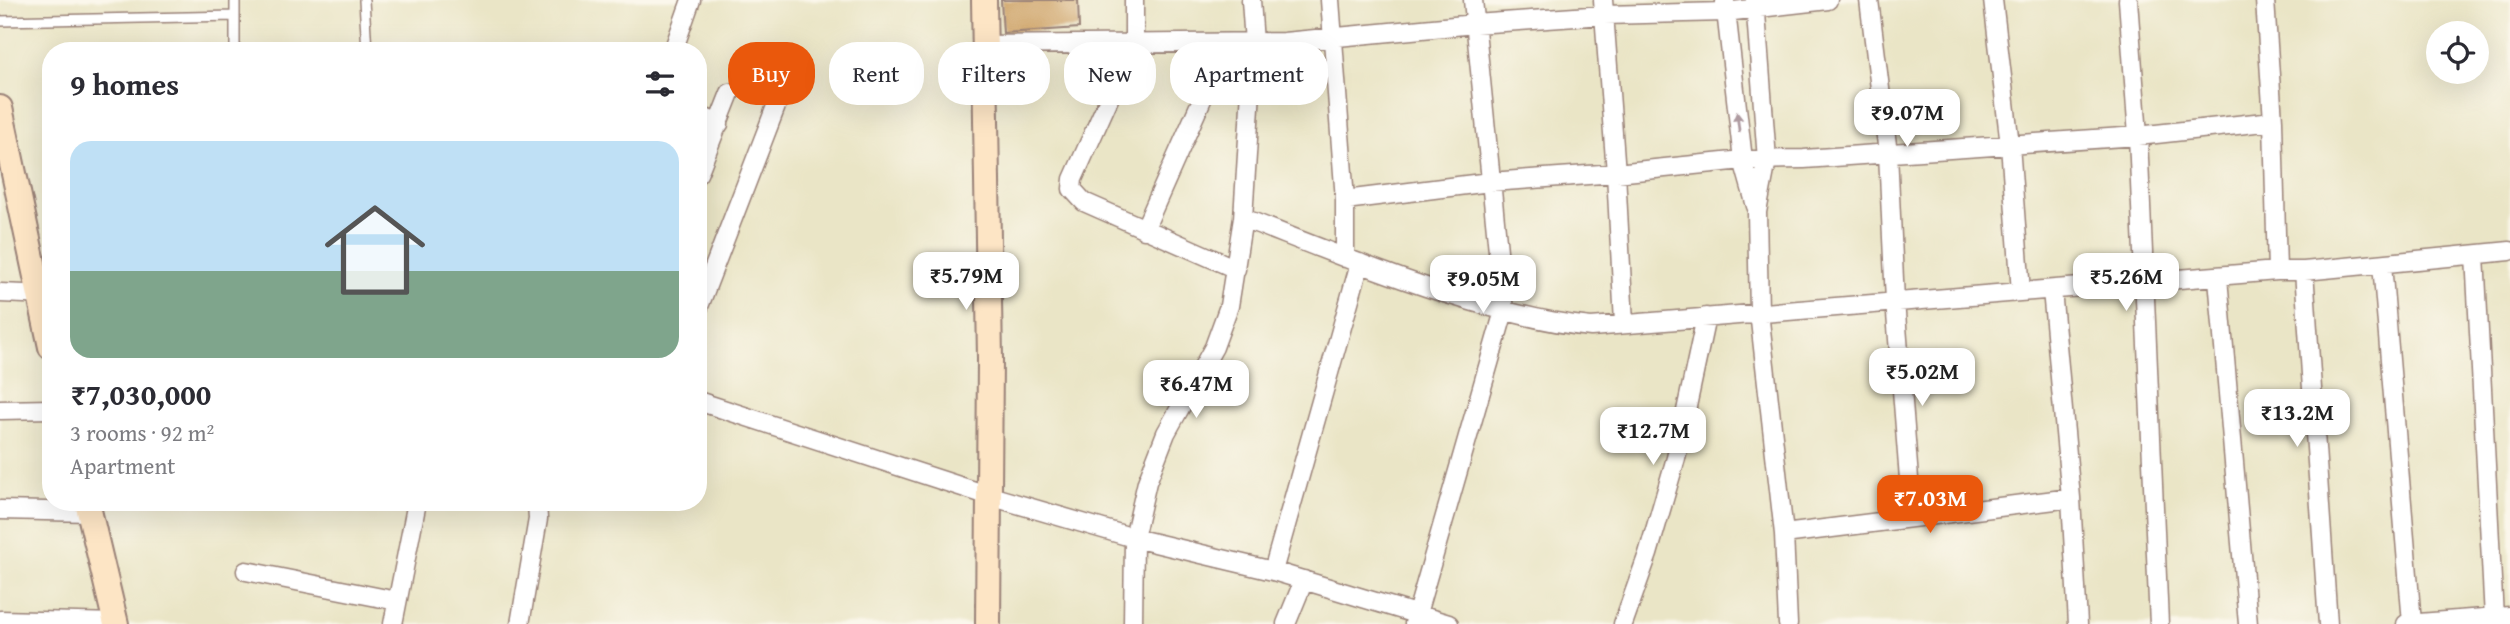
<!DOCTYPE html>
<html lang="en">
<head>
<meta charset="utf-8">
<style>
	:root { --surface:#fff; --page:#f2f2f3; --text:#2b2b33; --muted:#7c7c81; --line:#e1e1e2; --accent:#ea580c }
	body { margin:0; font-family:"Gentium Book Plus",serif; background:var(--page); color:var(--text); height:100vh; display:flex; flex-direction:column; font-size:26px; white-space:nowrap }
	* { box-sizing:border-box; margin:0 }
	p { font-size:23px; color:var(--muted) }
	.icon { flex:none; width:38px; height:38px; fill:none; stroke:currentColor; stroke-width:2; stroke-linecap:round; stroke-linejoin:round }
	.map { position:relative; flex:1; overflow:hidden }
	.details { position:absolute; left:42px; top:42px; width:665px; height:469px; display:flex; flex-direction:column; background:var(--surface); border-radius:28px; box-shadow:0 7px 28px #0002 }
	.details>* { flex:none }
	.top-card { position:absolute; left:728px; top:42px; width:665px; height:63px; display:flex; gap:14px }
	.tools { position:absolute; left:2426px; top:21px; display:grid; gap:14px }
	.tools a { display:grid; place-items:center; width:63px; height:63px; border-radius:50%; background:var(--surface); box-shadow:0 7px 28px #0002; font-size:35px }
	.price { position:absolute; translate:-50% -60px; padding:0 16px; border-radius:14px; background:#fff; color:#222; font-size:23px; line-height:46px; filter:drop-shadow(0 2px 4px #0008) }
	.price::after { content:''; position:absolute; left:50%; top:42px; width:21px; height:16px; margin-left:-10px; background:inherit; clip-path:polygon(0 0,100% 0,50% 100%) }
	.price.on { background:var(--accent); color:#fff }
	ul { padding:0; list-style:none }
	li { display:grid; align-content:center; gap:14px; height:371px; padding:0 28px }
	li+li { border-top:2px solid var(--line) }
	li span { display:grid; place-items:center; height:217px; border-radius:21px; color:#555 }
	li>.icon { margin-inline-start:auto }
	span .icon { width:126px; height:126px; fill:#fffc; stroke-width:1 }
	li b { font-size:30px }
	h2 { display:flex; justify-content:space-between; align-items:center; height:84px; padding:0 28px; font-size:30px }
	.chip { padding:0 24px; border-radius:28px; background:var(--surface); box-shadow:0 7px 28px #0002; font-size:24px; line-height:63px }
	.chip.on { background:var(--accent); color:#fff }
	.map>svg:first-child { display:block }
	.building { fill:#ca9b5c }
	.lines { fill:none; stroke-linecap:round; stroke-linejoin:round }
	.lane-casing { stroke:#9a8278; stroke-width:12 }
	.street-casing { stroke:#9a8278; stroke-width:21 }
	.secondary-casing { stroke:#9a8278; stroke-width:28 }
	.lane { stroke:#fff; stroke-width:9 }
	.street { stroke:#fff; stroke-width:18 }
	.secondary { stroke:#fde5c5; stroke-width:24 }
	.oneway { fill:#ae9aa0 }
</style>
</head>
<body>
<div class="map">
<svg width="2510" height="624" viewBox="0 0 2510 624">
	<rect width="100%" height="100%" fill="#fbf7ec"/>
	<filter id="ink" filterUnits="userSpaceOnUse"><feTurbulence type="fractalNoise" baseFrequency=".0143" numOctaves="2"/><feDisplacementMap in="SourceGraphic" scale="14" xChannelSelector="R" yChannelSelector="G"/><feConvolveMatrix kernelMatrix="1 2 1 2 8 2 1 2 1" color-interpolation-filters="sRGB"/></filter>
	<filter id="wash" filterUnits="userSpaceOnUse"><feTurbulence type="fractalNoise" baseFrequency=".00686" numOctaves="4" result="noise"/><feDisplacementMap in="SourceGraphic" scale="28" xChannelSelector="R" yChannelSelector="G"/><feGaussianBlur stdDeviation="1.57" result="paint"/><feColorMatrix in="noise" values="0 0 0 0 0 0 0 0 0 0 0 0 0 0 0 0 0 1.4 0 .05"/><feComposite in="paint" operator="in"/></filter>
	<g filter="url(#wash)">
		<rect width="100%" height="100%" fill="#eae5c6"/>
		<g id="blocks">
			<path class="building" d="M1001,0H1078L1079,28L1003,33Z"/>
		</g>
	</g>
	<g filter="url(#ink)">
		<use href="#blocks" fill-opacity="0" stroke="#9a8278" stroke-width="2"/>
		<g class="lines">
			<g class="lane-casing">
				<path id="lane" d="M364,0L367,51
					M0,21L235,16
					M235,51V0"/>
			</g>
			<g class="street-casing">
				<path id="street" d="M1134,0V43L1073,179L1072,189L1084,202L1236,269
					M1251,0L1254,43L1243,218C1318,247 1393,278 1470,301C1510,313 1549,323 1591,327L2277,271
					M1330,0L1345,200V258
					M1603,0L1616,173L1624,323
					M1755,0L1767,160L1757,212L1759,312L1784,534L1788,624
					M1869,0L1888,153L1895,301L1912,517
					M1993,0L2010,145L2021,292
					M2128,0L2138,136L2159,624
					M2265,0L2273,121L2277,271H2304L2510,251
					M1725,2L1743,160L1756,206
					M985,45L1284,42L1475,24L1604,15L1725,12L1828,0
					M673,51L691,0
					M698,115L719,124
					M698,174L730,93
					M1345,200L1490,182L1616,173L1743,160L1804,159L2138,136L2273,121
					M1144,230L1227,43
					M2475,255L2494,618
					M2382,264L2412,623
					M2304,271L2328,624
					M2218,278L2248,624
					M2052,290L2071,498L2078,624
					M0,293L49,295
					M698,309L780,96
					M698,401L990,496L1134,538L1273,571L1449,624
					M0,410L51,409
					M0,510L90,512
					M1784,534L2071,498
					M246,571L397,601
					M1273,571L1360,263
					M0,620L116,623
					M393,624L417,502
					M520,624L538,519L537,502
					M1133,624L1134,538L1147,482L1166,433L1214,347L1229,306L1243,218
					M1286,624L1304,580
					M1414,624L1504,311L1473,0
					M1623,624L1648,554L1676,458L1706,317
					M2406,624L2510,616"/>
			</g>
			<g class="secondary-casing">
				<path id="secondary" d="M984,0L990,359L988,624
					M0,108L51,347
					M87,502L116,624"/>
			</g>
			<use href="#lane" class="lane"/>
			<use href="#street" class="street"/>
			<use href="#secondary" class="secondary"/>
		</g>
		<defs><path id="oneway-solid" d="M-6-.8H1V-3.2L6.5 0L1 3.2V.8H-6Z" transform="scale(1.75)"/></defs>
		<use class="oneway" href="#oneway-solid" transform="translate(1738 122) rotate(-97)"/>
	</g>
</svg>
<div class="tools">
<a><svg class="icon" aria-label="locate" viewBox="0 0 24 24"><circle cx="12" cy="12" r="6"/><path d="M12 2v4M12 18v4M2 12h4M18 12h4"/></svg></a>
</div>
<b class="price" style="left:1907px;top:149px">₹9.07M</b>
<b class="price" style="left:966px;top:312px">₹5.79M</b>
<b class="price" style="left:2126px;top:313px">₹5.26M</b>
<b class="price" style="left:1483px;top:315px">₹9.05M</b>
<b class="price" style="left:1922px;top:408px">₹5.02M</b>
<b class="price" style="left:1196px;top:420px">₹6.47M</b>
<b class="price" style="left:2297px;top:449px">₹13.2M</b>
<b class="price" style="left:1653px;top:467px">₹12.7M</b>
<b class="price on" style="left:1930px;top:535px">₹7.03M</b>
<div class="top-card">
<a class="chip on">Buy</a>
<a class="chip">Rent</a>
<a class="chip">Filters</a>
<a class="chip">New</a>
<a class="chip">Apartment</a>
</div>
<section class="details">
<h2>9 homes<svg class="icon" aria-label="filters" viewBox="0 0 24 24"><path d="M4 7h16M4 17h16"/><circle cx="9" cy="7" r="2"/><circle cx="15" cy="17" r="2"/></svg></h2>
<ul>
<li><span style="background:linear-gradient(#bfe0f5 60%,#7fa58c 0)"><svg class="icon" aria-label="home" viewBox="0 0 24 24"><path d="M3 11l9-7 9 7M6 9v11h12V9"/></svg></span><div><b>₹7,030,000</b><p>3 rooms · 92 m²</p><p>Apartment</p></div></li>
</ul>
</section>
</div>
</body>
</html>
